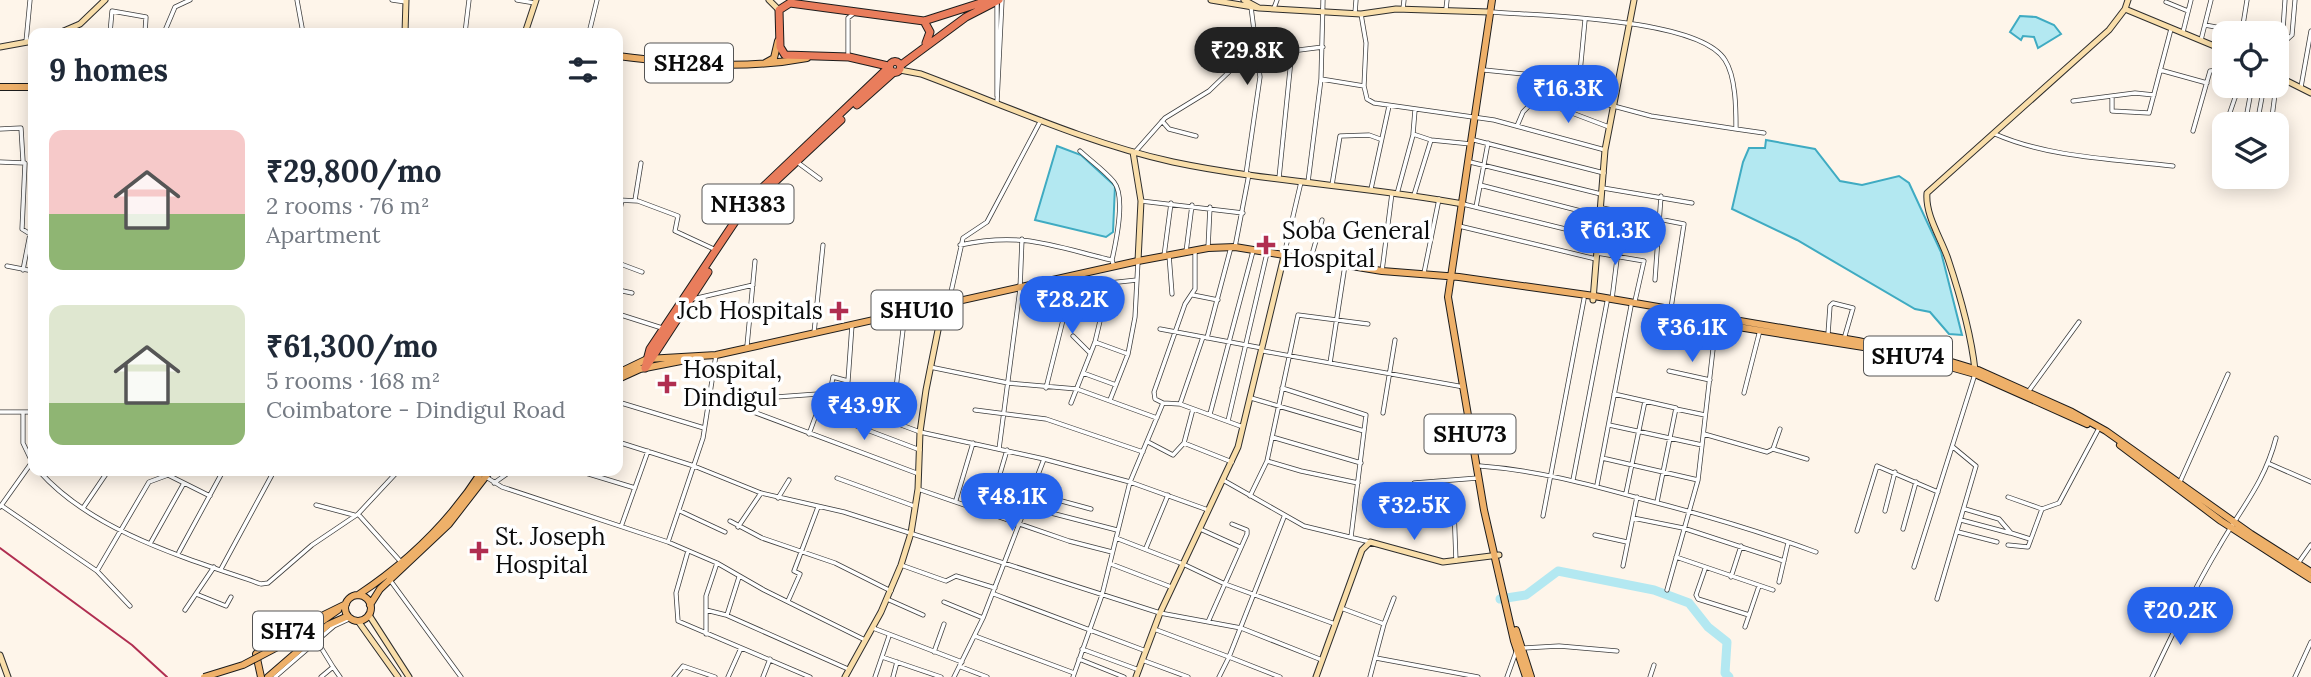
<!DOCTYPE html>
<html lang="en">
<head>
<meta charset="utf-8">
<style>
	:root { --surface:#fff; --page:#f2f2f3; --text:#1f2937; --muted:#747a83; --accent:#2563eb }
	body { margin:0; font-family:Lora,serif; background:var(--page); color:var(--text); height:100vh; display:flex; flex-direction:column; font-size:26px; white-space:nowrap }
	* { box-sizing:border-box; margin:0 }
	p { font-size:23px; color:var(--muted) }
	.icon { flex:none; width:38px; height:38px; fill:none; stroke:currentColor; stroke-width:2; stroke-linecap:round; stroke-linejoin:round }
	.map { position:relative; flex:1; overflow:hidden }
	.sheet { position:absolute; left:28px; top:28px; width:595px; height:448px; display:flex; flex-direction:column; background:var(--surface); border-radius:14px; box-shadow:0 4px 18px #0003 }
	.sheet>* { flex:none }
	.fabs { position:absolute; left:2212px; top:21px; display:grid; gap:14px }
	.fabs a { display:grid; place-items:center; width:77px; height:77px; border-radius:14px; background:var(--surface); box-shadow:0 4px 18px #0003; font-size:35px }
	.price { position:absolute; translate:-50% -60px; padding:0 16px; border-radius:24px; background:var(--accent); color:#fff; font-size:23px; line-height:46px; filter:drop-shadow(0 2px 4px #0008) }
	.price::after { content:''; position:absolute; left:50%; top:42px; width:21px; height:16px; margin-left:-10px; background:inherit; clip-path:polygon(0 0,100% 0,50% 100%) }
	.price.active { background:#222; color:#fff }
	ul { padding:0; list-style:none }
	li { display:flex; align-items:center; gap:21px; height:175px; padding:0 21px }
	li span { display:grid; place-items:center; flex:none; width:196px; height:140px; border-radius:14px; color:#555 }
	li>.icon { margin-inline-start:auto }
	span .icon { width:84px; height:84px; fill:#fffc; stroke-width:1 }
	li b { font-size:30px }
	h2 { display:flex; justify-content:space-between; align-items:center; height:84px; padding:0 21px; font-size:30px }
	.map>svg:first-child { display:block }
	.water { fill:#b3e8f1; stroke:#3fabc2; stroke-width:2 }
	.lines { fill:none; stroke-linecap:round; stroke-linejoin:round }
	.river { stroke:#b3e8f1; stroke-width:9 }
	.street-casing { stroke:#3e3e3e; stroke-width:5 }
	.secondary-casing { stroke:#2d2d2d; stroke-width:7 }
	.primary-casing { stroke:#1c1c1c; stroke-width:8 }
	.highway-casing { stroke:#1c1c1c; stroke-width:9 }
	.street { stroke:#fff; stroke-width:3.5 }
	.secondary { stroke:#f9deaa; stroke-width:5 }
	.primary { stroke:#eeb069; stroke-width:6 }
	.highway { stroke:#e97d5c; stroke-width:7 }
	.rail { stroke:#b02e51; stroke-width:2 }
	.primary-bridge-casing { stroke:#1c1c1c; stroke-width:8; stroke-linecap:butt }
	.primary-bridge { stroke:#eeb069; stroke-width:6 }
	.poi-dot { fill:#b02e51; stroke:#fff; stroke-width:2.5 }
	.labels { text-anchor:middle; stroke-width:7; stroke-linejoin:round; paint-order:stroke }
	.shield { fill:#fff; stroke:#545454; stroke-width:2 }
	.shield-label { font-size:23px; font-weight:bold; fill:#0b0b0b }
	.poi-label { font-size:24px; fill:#0b0b0b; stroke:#fff; text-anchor:start }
</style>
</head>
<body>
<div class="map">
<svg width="2311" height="677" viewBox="0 0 2311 677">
	<rect width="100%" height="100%" fill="#fef5ea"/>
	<path class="water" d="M2020,16L2036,17L2054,25L2061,34L2038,48L2034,37L2023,36L2021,40L2010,32Z
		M1766,140L1815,149L1840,181L1862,185L1899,176L1909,183L1941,252L1962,335L1949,334L1930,312L1915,309L1797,240L1732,209L1743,162L1749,148H1765Z
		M1057,146L1081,155L1115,186L1113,232L1106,237L1035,220Z"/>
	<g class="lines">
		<path class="river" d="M1500,599L1526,595L1558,571L1654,590L1689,603L1708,627L1727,642L1725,673L1729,677"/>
		<g class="street-casing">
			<path id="street" d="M297,0L303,33
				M392,0L406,2
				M517,0L535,3
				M2166,2L2188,11
				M1274,8L1277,0
				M1403,9L1404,0
				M1446,9L1447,0
				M1491,12C1541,16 1699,18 1725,60C1736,77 1736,109 1736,129L1651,116L1546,88L1523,112L1517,126
				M1355,13L1356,0
				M1361,14L1366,43L1364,86
				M1585,20L1579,83L1584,88L1614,97
				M2205,25L2248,33
				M2242,31L2247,0
				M2183,32L2191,0
				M110,33L112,11L146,17L145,33
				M164,33L175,7L190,0
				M465,33L469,0
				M589,33L597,0
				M2201,40L2211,0
				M26,42L30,0
				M2282,44L2292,35L2295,0
				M848,55V18L853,14
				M1259,55L1323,47
				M2277,58L2282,44L2285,0
				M1484,70L1543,76L1546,88
				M2160,70L2207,83
				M1321,79L1364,86L1367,99L1374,103L1494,120L1605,150
				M2301,87L2311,31
				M997,96V3
				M2112,98V111L2149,113L2171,29
				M1535,99L1609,127
				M2073,101L2135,93L2154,95
				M997,102L1002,0
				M1415,110L1413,134L1431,140L1471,144
				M2272,117L2276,86
				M1162,121L1169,129L1196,136
				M2226,124L2239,86
				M2245,124L2252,86
				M2257,124L2264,86
				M0,129L21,128L23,161
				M1736,129L1764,133
				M2193,131L2210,71L2220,70L2224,53
				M1995,134C2050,158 2115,159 2173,166
				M1474,140L1604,173
				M1080,151C1091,161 1105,171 1114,182C1126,197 1116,242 1112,260
				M1135,152L1165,118L1209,91L1234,67L1260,63
				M0,162L25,163L22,229L30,234L23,270
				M797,162L820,179
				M1470,162L1601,194
				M1246,174L1260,77L1251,7
				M1279,178L1292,50
				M1308,182L1321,79L1323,0
				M1332,185L1340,136L1369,135L1380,139
				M1480,185L1600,216
				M1603,188L1692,203
				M1371,189L1389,106
				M1397,194L1413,135
				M1414,195L1431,140
				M618,200L638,201L678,216L675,231L716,250
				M635,200L641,163
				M1141,201L1243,213
				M1463,204L1598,237
				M1476,207L1488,143
				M1602,208L1684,224L1671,308
				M618,219L622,200
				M1459,226L1596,259
				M1622,231L1658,237
				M960,245C1020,232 1050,245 1107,259L1112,260L1114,267
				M1235,247L1249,174
				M1208,248L1210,207
				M1186,252L1192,205
				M1597,253L1644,261L1635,301
				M1169,255L1172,294
				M1284,255L1301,182
				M1164,256L1171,203
				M1311,258L1322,220
				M618,263L642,272
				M7,266L33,271
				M1382,271L1392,193
				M1424,273L1439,199
				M1655,280L1661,196
				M618,290L632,293
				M1193,295L1218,300
				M693,299L753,285
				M1612,299L1623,211
				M949,301L963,238L987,222L1041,120
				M618,314L662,328
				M1160,329L1262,348
				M814,333L823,245
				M1828,334L1830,306L1833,303L1853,308L1844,339
				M1073,336L1090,353
				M1207,338L1231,247
				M1095,342L1128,354
				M747,346L755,261
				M1263,351L1464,387
				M1330,363L1345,265
				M930,367L1008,383L1077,389L1157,418
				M1669,371L1710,380
				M1083,373L1116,385
				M1046,388L1064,316V279
				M1282,388L1366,415L1351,537
				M2028,392L2079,322
				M1744,393L1760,330
				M1614,394L1676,408L1657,502
				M709,398L722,401L818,394L920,432L1044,459L1130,482L1208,510
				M829,398L833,377L848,381L852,325
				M1251,398L1364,431
				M1110,400L1128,354L1135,317L1138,261
				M724,401L919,474
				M618,402L704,428
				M1071,403L1095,342L1109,283L1137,280
				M1163,403L1155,399L1154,392L1185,304L1195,289V251
				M1180,404L1203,337
				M1193,409L1184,443L1232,462
				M1676,409L1705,415
				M975,410L1046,419L1143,452
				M817,411L920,450
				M0,412H33
				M23,412V443L33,464
				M1383,413L1395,340
				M1210,414L1253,251
				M1228,421L1267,253
				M892,422L905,313
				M1609,425L1702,445
				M809,434L823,396
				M1704,434L1767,452L1773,449L1780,429
				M1272,437L1361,463
				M618,442L694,466L761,493L844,512L1160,613L1241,628L1322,660
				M1148,442L1173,455L1184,443
				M999,449L1020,289L1022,239
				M1773,449L1807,459
				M1602,458L1698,480
				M1267,461L1301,471L1358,483
				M2270,464L2311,482
				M1480,466C1536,470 1588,484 1642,499C1701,514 1759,531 1816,552
				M39,471C93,532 186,558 261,584L268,583L312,545L358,514
				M398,471L358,514L401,562
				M579,471L635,488
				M486,477L502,487L668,542L717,563L764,590L865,640
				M837,478L914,506
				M1223,480L1304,526L1370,542
				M1573,480L1607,302
				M494,483L511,471
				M1414,483L1478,478
				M2179,484L2228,374
				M1597,485L1631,306
				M918,489L1069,541L1112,552
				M1032,493L1091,509
				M1626,493L1645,401
				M1250,496L1267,461L1298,315L1368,324
				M2008,497L2042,509
				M778,498L789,480
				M956,500L973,443
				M316,505L354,515
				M2,506L97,571L130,606
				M0,507L32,462
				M1028,507L1117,530
				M83,508L108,471
				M1454,508L1456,561
				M1965,509L1999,519L2011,533L2030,539
				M680,511L725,532
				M989,511L1007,450
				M1885,511L1895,472
				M1543,516L1584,299
				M1633,518L1683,528L1784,561
				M1961,520L2010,533
				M730,521L762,538L835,563L891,591
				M622,524L648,451
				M738,527L761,493
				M1200,529L1240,547
				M1903,529L1916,482
				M1857,531L1877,466L1938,492
				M1958,532L1997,542
				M1595,535L1627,542
				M1116,538L1183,564L1225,584L1335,624
				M151,542L184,483
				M668,542L703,438L716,355
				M2008,545L2028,547L2042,509L2059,503L2098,430
				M1146,548L1168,495
				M688,551L676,593L678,621L810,677
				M179,552L223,471
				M1676,557L1773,590
				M2299,562L2311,545
				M1111,564L1171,587
				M901,565L946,581L956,576L995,588
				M1623,566L1637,497
				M1914,567L1975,374
				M221,569L274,471
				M1705,569L1696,595L1698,599L1749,615
				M97,571L149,482L168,475L210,496
				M1731,577L1741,546
				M390,580L461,677
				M1779,582L1788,543
				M1667,590L1698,480L1716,323
				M196,594L226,606L231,597
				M994,594L1146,651
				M887,599L923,615
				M1937,599L1976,466L1953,447
				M788,601L800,574L794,571L818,507
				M944,602L983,618
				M1341,608L1384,624L1370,677
				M185,610L214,567
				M706,610L726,615L848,669
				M727,615L739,577
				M1208,622L1247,534V530L1232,524
				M1384,624L1394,598
				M1745,627L1759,586
				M873,628L962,662
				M1154,629L1229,657L1219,677
				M706,634V596L717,563
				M975,636L1074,673
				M317,641L333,667
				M1522,648L1559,646L1617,651
				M1082,649L1139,670
				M934,652L944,624
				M882,657L941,677
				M1376,658L1478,677
				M1079,659L1124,677
				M1142,660L1188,677
				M961,667L987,677
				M275,677L334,626L347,620
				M321,677L333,667L340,677
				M674,677L683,666L715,677
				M728,677L741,648
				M763,677L770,659
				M875,677L889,636
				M893,677L897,662
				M954,677L983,618L1044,459
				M1073,677L1102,595L1130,482L1163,403L1180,404L1243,427
				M1280,677L1229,657L1284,517
				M1507,677L1516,652
				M1650,677L1654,665
				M2152,677C2173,633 2194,589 2219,547C2241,508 2264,484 2276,438
				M2295,677L2311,642"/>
		</g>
		<g class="secondary-casing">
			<path id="secondary" d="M769,0L779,10
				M1211,0L1259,8
				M1244,0L1259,8L1361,14L1396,9L1489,12
				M2128,0L2125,9L2224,50
				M59,33L80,24L105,0
				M405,33L406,0
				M525,33L536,0
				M0,47L33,41
				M900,70L921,74C1004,105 1086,143 1173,162C1268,182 1367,186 1463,204
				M2277,76L2311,93
				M1133,152L1141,201L1138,261
				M1593,300L1605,150L1634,0
				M1975,370C1971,333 1960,295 1948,259C1941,238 1925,215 1927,193L2109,30L2125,9
				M369,615L409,677
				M358,621L398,677
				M0,655L8,677
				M845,677L881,612L901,565L911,533L918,489L920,432L926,390L943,305
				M1136,677L1160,613L1238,447L1284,256
				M1316,677L1362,550L1370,542L1443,562L1499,555"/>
		</g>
		<g class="primary-casing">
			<path id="primary" d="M1492,0L1448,297L1484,510L1514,641L1526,677
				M618,56C681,64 744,70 807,58
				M765,63L774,58L778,41
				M0,87H33
				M1732,326L1876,349
				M1915,357L1975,374L2087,424
				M618,373L647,359L716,355L1138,261L1208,248L1235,247L1382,271L1459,277L1594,296L1858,341L1945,360L1978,370L2072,412L2106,431L2251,534L2311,572
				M618,379L640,369L691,359
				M2120,445L2221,521L2311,579
				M358,595C408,562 450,521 482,471
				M345 608a13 13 0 1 1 26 0a13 13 0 1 1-26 0Z
				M370,605L380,589L449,524L490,471
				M1516,630L1531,677
				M308,631L338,610
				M261,677L256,654L265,644L346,604
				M268,677L328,625L348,616"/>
		</g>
		<g class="highway-casing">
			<path id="highway" d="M924,21L930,32L926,43
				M889.5 67a5.5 5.5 0 1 1 11 0a5.5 5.5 0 1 1-11 0Z
				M901,65L966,17L999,0
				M888,66L849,57L785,55L780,47L779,10L790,3L924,21L990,0
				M857,105L894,72
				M765,191L841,120
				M646,367L708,272
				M645,368L650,349L740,214L760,190L888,68"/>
		</g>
		<use href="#street" class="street"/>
		<use href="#secondary" class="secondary"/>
		<use href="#primary" class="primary"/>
		<use href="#highway" class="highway"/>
		<path class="rail" d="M0,548L132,645L167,677"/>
		<g class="primary-bridge-casing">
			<path id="primary-bridge" d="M204,677L243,665L308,631"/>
		</g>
		<use href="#primary-bridge" class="primary-bridge"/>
	</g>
	<g class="poi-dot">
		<path d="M1262.5 234.5h7v7h7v7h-7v7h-7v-7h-7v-7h7z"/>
		<path d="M835.5 300.5h7v7h7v7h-7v7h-7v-7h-7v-7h7z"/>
		<path d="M663.5 373.5h7v7h7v7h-7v7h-7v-7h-7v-7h7z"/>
		<path d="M475.5 540.5h7v7h7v7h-7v7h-7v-7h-7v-7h7z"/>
	</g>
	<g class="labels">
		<g class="shield">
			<rect x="645" y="43.5" width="88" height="39" rx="5"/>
			<rect x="702.5" y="184.5" width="91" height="39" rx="5"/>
			<rect x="871.5" y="290.5" width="91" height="39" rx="5"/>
			<rect x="1864" y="336.5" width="88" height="39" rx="5"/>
			<rect x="1424.5" y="414.5" width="91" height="39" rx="5"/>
			<rect x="253" y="611.5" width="70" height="39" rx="5"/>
		</g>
		<g class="shield-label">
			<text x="689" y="71">SH284</text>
			<text x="748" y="212">NH383</text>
			<text x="917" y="318">SHU10</text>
			<text x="1908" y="364">SHU74</text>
			<text x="1470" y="442">SHU73</text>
			<text x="288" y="639">SH74</text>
		</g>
		<g class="poi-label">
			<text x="1282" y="239">Soba General<tspan x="1282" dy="28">Hospital</tspan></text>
			<text x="823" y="319" text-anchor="end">Jcb Hospitals</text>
			<text x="683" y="378">Hospital,<tspan x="683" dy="28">Dindigul</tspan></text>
			<text x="495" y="545">St. Joseph<tspan x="495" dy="28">Hospital</tspan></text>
		</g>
	</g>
</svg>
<div class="fabs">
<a><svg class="icon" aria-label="locate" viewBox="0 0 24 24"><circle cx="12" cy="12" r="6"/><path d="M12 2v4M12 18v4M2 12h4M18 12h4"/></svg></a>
<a><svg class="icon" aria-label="layers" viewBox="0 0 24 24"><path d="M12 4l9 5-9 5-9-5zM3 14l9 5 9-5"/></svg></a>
</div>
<b class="price active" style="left:1247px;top:87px">₹29.8K</b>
<b class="price" style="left:1568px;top:125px">₹16.3K</b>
<b class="price" style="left:1615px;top:267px">₹61.3K</b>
<b class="price" style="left:1072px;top:336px">₹28.2K</b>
<b class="price" style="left:1692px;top:364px">₹36.1K</b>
<b class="price" style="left:864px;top:442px">₹43.9K</b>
<b class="price" style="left:1012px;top:533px">₹48.1K</b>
<b class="price" style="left:1414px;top:542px">₹32.5K</b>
<b class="price" style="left:2180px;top:647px">₹20.2K</b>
<section class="sheet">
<h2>9 homes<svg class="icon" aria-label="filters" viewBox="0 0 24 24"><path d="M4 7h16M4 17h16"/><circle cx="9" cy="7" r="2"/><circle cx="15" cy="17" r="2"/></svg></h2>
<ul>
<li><span style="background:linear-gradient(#f6c9c9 60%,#8fb573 0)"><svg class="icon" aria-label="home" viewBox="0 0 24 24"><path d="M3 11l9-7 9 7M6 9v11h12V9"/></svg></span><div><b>₹29,800/mo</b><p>2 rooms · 76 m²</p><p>Apartment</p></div></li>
<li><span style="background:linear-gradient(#dfe7d0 70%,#8fb573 0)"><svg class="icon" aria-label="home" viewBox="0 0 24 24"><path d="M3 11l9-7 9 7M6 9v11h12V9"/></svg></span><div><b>₹61,300/mo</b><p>5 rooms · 168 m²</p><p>Coimbatore - Dindigul Road</p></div></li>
</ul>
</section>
</div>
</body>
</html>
